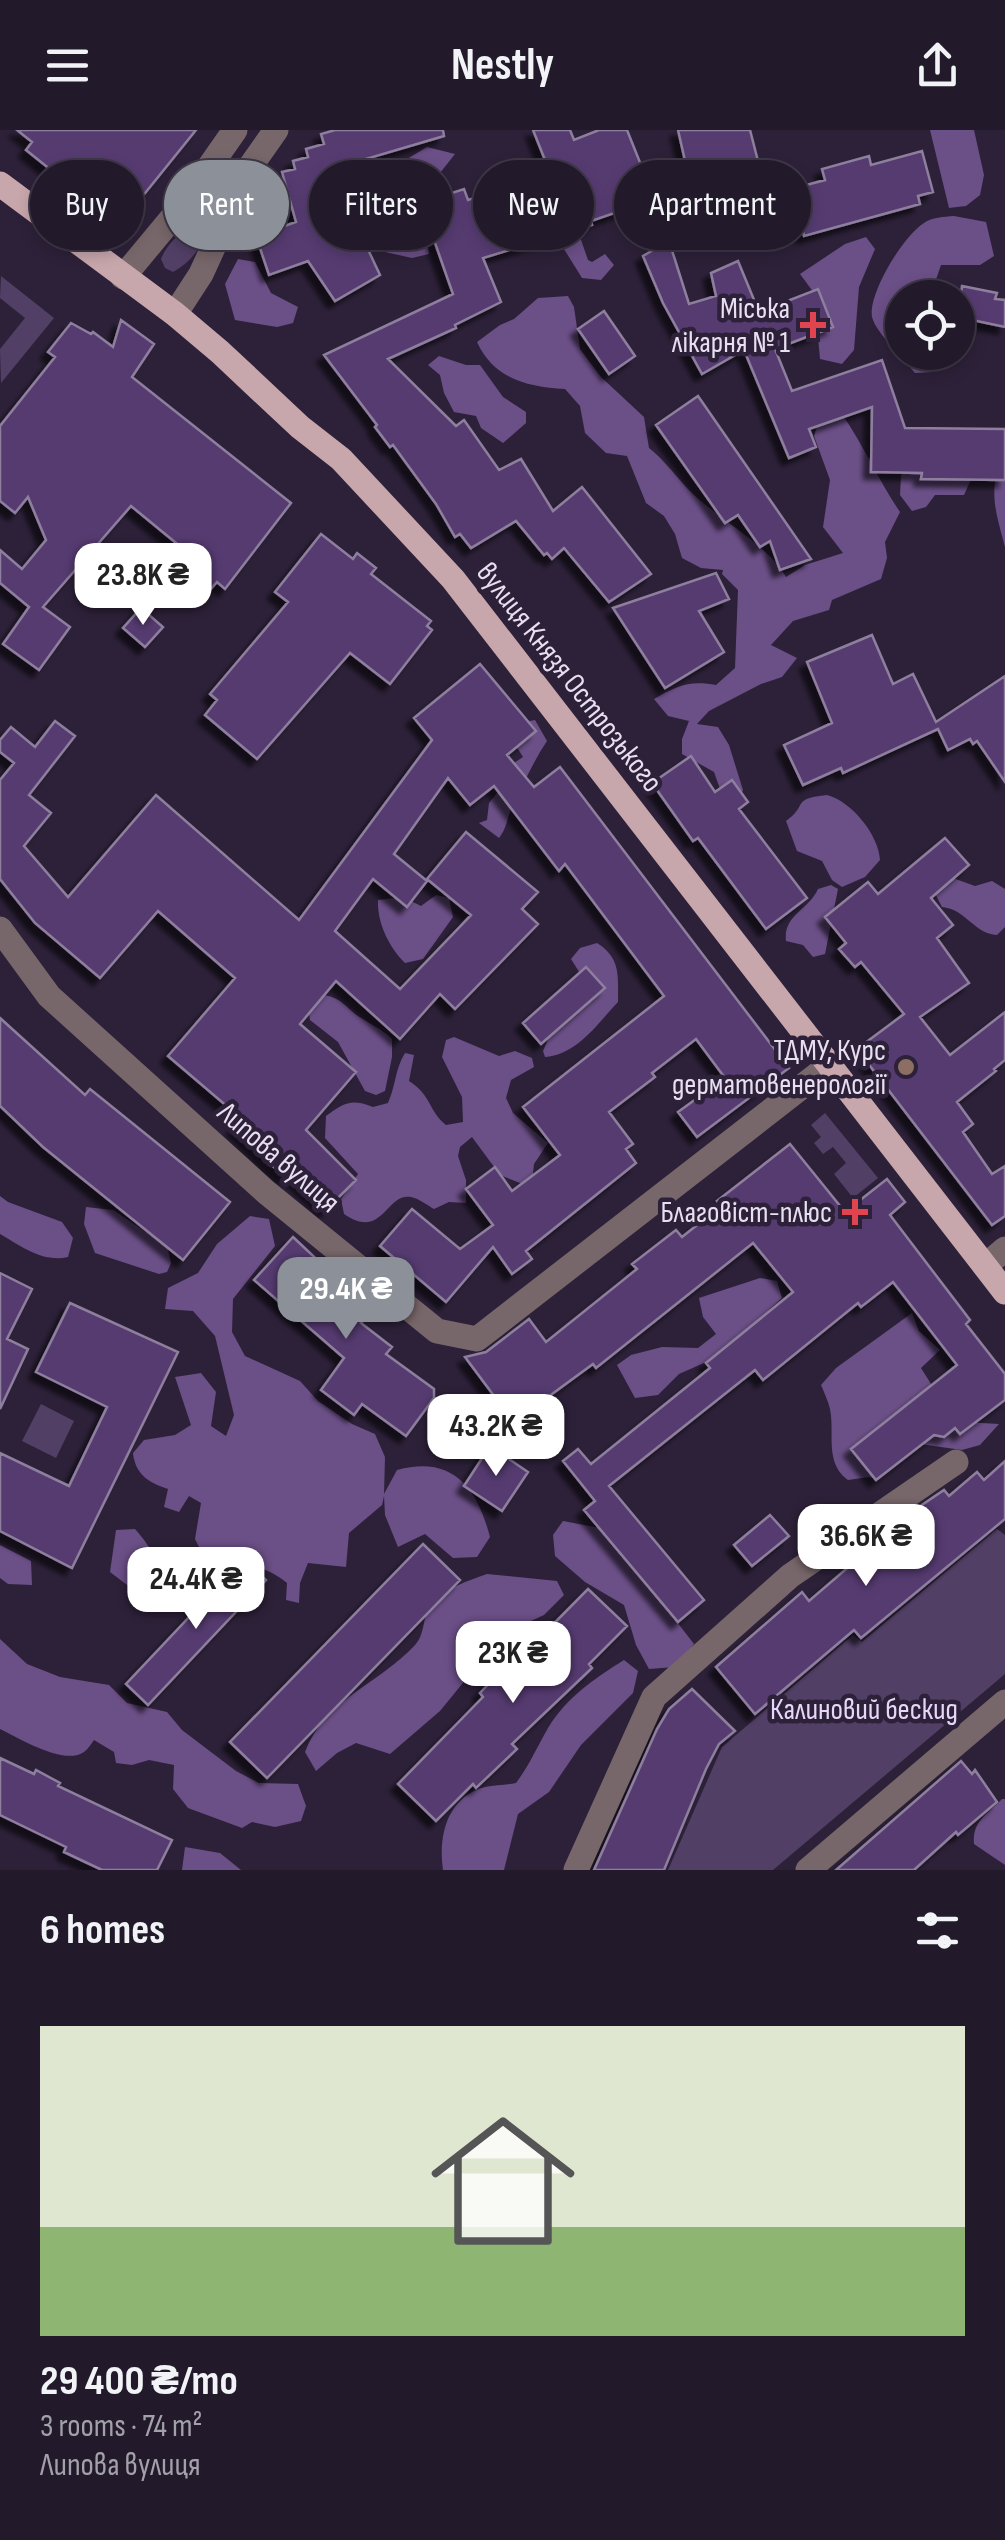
<!DOCTYPE html>
<html lang="en">
<head>
<meta charset="utf-8">
<style>
	:root { --surface:#22192b; --page:#2e2637; --text:#f1f3f6; --muted:#a2a0a9; --line:#3f3847; --accent:#8c9099 }
	body { margin:0; font-family:"Sofia Sans Condensed",sans-serif; background:var(--page); color:var(--text); height:100vh; display:flex; flex-direction:column; font-size:38px; white-space:nowrap }
	* { box-sizing:border-box; margin:0 }
	p { font-size:32px; color:var(--muted) }
	.icon { flex:none; width:55px; height:55px; fill:none; stroke:currentColor; stroke-width:2; stroke-linecap:round; stroke-linejoin:round }
	.map { position:relative; height:1740px; overflow:hidden }
	.side { display:flex; flex-direction:column; background:var(--surface); flex:1 }
	.side>* { flex:none }
	.top-card { position:absolute; left:30px; top:30px; width:945px; height:90px; display:flex; gap:20px }
	.buttons { position:absolute; left:885px; top:150px; display:grid; gap:20px }
	.buttons a { display:grid; place-items:center; width:90px; height:90px; border-radius:50%; background:var(--surface); box-shadow:0 5px 15px #0003,0 0 0 2px var(--line); font-size:50px }
	.price { position:absolute; translate:-50% -85px; padding:0 22px; border-radius:20px; background:#fff; color:#222; font-size:32px; line-height:65px; filter:drop-shadow(0 2px 5px #0008) }
	.price::after { content:''; position:absolute; left:50%; top:60px; width:30px; height:22px; margin-left:-15px; background:inherit; clip-path:polygon(0 0,100% 0,50% 100%) }
	.price.current { background:var(--accent); color:#fff }
	ul { padding:0; list-style:none }
	li { display:grid; align-content:center; gap:20px; height:530px; padding:0 40px }
	li+li { border-top:2px solid var(--line) }
	li span { display:grid; place-items:center; height:310px; border-radius:0px; color:#555 }
	li>.icon { margin-inline-start:auto }
	span .icon { width:180px; height:180px; fill:#fffc; stroke-width:1 }
	li b { font-size:42px }
	h2 { display:flex; justify-content:space-between; align-items:center; height:120px; padding:0 40px; font-size:42px }
	.chip { padding:0 35px; border-radius:45px; background:var(--surface); box-shadow:0 5px 15px #0003,0 0 0 2px var(--line); font-size:35px; line-height:90px }
	.chip.current { background:var(--accent); color:#fff }
	header { display:flex; justify-content:space-between; align-items:center; height:130px; padding:0 40px; background:var(--surface); font-size:45px; font-weight:700 }
	.map>svg:first-child { display:block }
	.green { fill:#523f66 }
	.forest { fill:#6b4f87 }
	.building { fill:#573b71; stroke:#8d7f9d; stroke-width:2.5; filter:url(#shadow) }
	.lines { fill:none; stroke-linecap:round; stroke-linejoin:round }
	.minor { stroke:#78676a; stroke-width:25 }
	.major { stroke:#c8a7ac; stroke-width:25 }
	.health-dot { fill:#e0444e; stroke:#2d2139; stroke-width:4 }
	.education-dot { fill:#8d6e63; stroke:#2d2139; stroke-width:4 }
	.labels { text-anchor:middle; stroke-width:9; stroke-linejoin:round; paint-order:stroke }
	.poi-label { font-size:30px; fill:#e8e0f1; stroke:#2d2139; text-anchor:end }
	.street-label { font-size:30px; fill:#e8e0f1; stroke:#2d2139 }
	.park-label { font-size:30px; fill:#e6d6f8; stroke:#2d2139 }
</style>
</head>
<body>
<header><svg class="icon" aria-label="menu" viewBox="0 0 24 24"><path d="M4 6h16M4 12h16M4 18h16"/></svg>Nestly<svg class="icon" aria-label="share" viewBox="0 0 24 24"><path d="M12 15V3M7 8l5-5 5 5M5 13v7h14v-7"/></svg></header>
<div class="map">
<svg width="1005" height="1740" viewBox="0 0 1005 1740">
	<defs>
		<filter id="shadow"><feDropShadow dx="-7" dy="7" stdDeviation="2.5" flood-color="#0009"/></filter>
	</defs>
	<rect width="100%" height="100%" fill="#2d2139"/>
	<path class="green" d="M190,99L198,102L202,111C197,124 186,135 173,142L165,138L161,129C166,116 177,104 190,99Z
		M1,146L54,188L1,253L0,219L25,188L0,168Z
		M825,983L878,1048L853,1068L834,1044L846,1033L833,1017L823,1024L814,1013L821,1007L811,995Z
		M41,1274L74,1291L56,1328L22,1311Z
		M997,1399L1005,1405V1544L773,1740H668L722,1617L853,1505L862,1512Z"/>
	<path class="forest" d="M930,0H974L984,45L980,65L966,76L949,78Z
		M427,17L455,24L406,86L425,96L429,124L412,128L385,122L375,104L379,91L392,84L374,69L382,44Z
		M954,86L986,92L994,126L980,135H941L930,167L902,168V222L937,224L932,242L915,243C904,229 876,203 872,187C868,163 904,105 924,93C932,87 944,87 954,86Z
		M568,101H578L588,130L592,132L605,124L614,135L601,150L582,148L564,119Z
		M866,107L875,119L859,157L854,220L842,234L820,229L814,163L800,144L845,114Z
		M238,129L255,132L271,163L298,177L293,193L277,197L235,190L225,154Z
		M568,166L574,177L580,219L601,247L644,287L649,318C664,330 674,344 687,358C714,387 769,415 786,447L805,435L843,423L823,397L830,350L814,306L821,283H841C864,315 878,350 900,382L885,412L887,428L881,449L832,470L829,480L793,491L771,515L797,528L782,547L761,554L709,581L697,594L718,597L729,615L743,660L737,674L725,673L714,642L682,624V609L689,591L668,586L654,569C676,556 690,550 716,555L735,538L738,460L722,444L723,440L701,438L682,428L675,404L664,386L646,373L627,326L606,323L585,303L580,276L565,259C527,257 494,249 477,212L500,195L514,189L538,168Z
		M439,226L466,235H480L503,267L526,282V293L503,313L481,298L476,286L454,282L444,263L440,245L428,235Z
		M930,322L977,336L964,365H935L926,377L912,381L900,365L901,345Z
		M1005,322V417C995,379 987,358 1005,322Z
		M535,590L547,611C533,632 523,655 512,677C507,688 507,698 499,708L479,693L487,690L489,673L506,652L505,639L523,627L513,611L520,593Z
		M827,665C851,671 879,705 880,730L865,747L842,757L832,750L822,731L797,721L786,691C809,675 790,669 827,665Z
		M950,747L975,756L992,751L1005,759V797L997,805C974,804 966,779 942,777L928,750Z
		M831,755L838,759L825,824L813,827L803,815L786,811C783,785 808,781 818,759Z
		M436,765L449,768L453,787L423,829L405,833C389,817 377,793 378,770L403,767L421,776Z
		M597,813C621,828 618,846 618,872C598,893 577,925 545,927L543,921L553,898L588,856L571,829L580,818Z
		M324,865C343,869 343,875 358,886C370,894 381,898 392,909V927L385,961L376,965L365,961L338,912L310,890L308,877Z
		M454,907L499,926L515,921L532,928L534,937L511,950L506,968L513,983L548,1013L534,1034L532,1052L525,1055L500,1045L472,1007L460,1017L458,1026L466,1050V1073L449,1072L434,1079C427,1075 418,1068 411,1067C386,1062 383,1111 344,1084L341,1069L358,1044L325,1008L326,986C344,973 351,968 373,977L388,973C396,955 395,939 405,923L414,925L409,951C432,966 428,980 446,995L463,992L462,967L442,927L446,910Z
		M0,1066L8,1072L62,1092L73,1108L68,1127C43,1133 21,1116 0,1104Z
		M86,1077L113,1080L167,1116L171,1133L167,1142L159,1144L95,1123L84,1094Z
		M250,1086L269,1089L275,1116L233,1169L232,1202L245,1226L300,1251L318,1271L352,1294L375,1304L385,1327L384,1364L397,1340C452,1325 477,1357 490,1407L477,1427L453,1428L425,1404L398,1417L385,1385L384,1366L382,1375L349,1403L346,1437L308,1433L300,1453L299,1473L286,1470L287,1453C261,1432 235,1433 204,1427L195,1409L201,1373L189,1366L179,1382L164,1377L168,1359C149,1353 135,1344 133,1323L144,1310L175,1305L191,1295L175,1247L201,1243L216,1262L211,1296L226,1306L234,1285L215,1206L193,1181L165,1179L168,1158L198,1143L217,1114Z
		M760,1148L777,1151L782,1168L713,1229L679,1244L658,1265L635,1268L617,1235L631,1225L662,1217L698,1218L716,1204L703,1187L699,1168Z
		M912,1183L919,1201L940,1220L921,1238L938,1265L947,1291L999,1294L980,1315L962,1320L899,1311L886,1339L876,1350L869,1347L848,1350C824,1333 835,1303 830,1279C828,1271 824,1262 821,1255L836,1238Z
		M563,1391L605,1399L694,1514L675,1537L649,1539L636,1515L624,1475L585,1452L555,1426L553,1405Z
		M135,1399C153,1419 161,1436 167,1463L152,1474L110,1442L116,1400Z
		M0,1415L31,1431L32,1455L8,1454L0,1448Z
		M487,1444L557,1451L564,1465L544,1485L522,1495L493,1516L440,1581L390,1624L356,1613L337,1623L316,1641L305,1622C326,1568 378,1555 415,1515C426,1504 422,1484 432,1473C447,1457 468,1451 487,1444Z
		M0,1509L27,1534L60,1547L109,1555L127,1573L167,1582L182,1600L236,1641L259,1653L298,1654L306,1676L301,1691L275,1697L252,1692L242,1698L188,1678L173,1659L174,1635L149,1630L132,1635L116,1633L114,1622L94,1610C91,1614 88,1619 84,1622C64,1636 19,1608 0,1599Z
		M624,1530L638,1541L633,1563L581,1615L549,1662L518,1684L504,1740H443C438,1706 447,1667 485,1657C495,1655 506,1655 516,1653C529,1636 537,1617 548,1598C566,1568 595,1548 624,1530Z
		M1002,1669H1005V1735L974,1714C972,1691 987,1685 1002,1669Z
		M185,1717L220,1723L241,1740H182Z"/>
	<path class="building" d="M17,0H196L125,88L77,49L71,56L26,20L32,12Z
		M335,0H443L444,6L352,33L354,42L334,47L380,145L335,171L308,131L269,145L256,106L296,92L282,42L295,39L293,31L308,27L306,19L324,14L321,4Z
		M533,0H570L574,10L599,0H627L641,35L644,34L655,69L591,91L592,95L483,128L501,172L455,195L456,198L388,229L456,296L464,290L499,340L521,329L553,381L582,357L651,444L609,472L564,418L552,429L547,423L544,425L516,391L471,418L460,404L455,407L436,374L393,315L390,317L375,297L377,295L324,225L453,164L421,73L464,59L468,70L551,45Z
		M678,0H750L759,35L691,57Z
		M922,21L933,62L918,66L920,74L804,106L802,97L787,101L784,91L744,103L735,72L763,56L765,66L825,50L822,39L869,26L871,35Z
		M669,111L689,174L716,166L711,143L738,131L759,182L818,159L833,197L775,219L792,261L882,230L905,298L1005,299V350L921,349L922,343L871,342L872,277L809,299L816,317L789,328L744,220L702,244L663,173L643,126Z
		M962,156L997,163L995,169L1005,170V197L958,187Z
		M604,181L635,226L609,244L578,199Z
		M121,190L154,214L132,247L291,373L225,459L217,452L209,461L177,434L187,422L131,376L43,477L70,497L39,540L3,514L29,477L0,453V420L22,439L46,410L28,367L15,383L0,371V296L55,227L48,222L71,193L91,204L93,202L113,217Z
		M698,266L811,429L780,440L770,411L760,417L738,385L725,393L656,295Z
		M321,404L353,429L357,423L376,438L371,444L431,491L427,496L432,500L390,554L350,523L257,629L205,585L217,570L210,564L288,472L275,462Z
		M716,443L729,469L699,481L724,522L665,558L613,478Z
		M141,478L163,497L145,517L123,498Z
		M872,505L893,554L913,544L936,592L1005,546V652L977,611L973,614L970,609L948,620L938,599L843,643L841,638L803,655L784,615L832,593L807,532Z
		M480,534L536,601L507,625L534,657L560,637L789,938L697,1007L678,982L725,948L696,909L652,943L655,947L609,982L633,1014L626,1019L636,1033L526,1121L532,1129L512,1144L493,1117L446,1172L380,1116L412,1079L460,1119L493,1095L466,1059L495,1037L512,1061L560,1025L523,977L664,866L565,734L559,741L494,656L470,675L448,648L394,724L427,751L407,777L373,749L335,801L400,859L471,785L427,749L466,702L538,762L522,779L538,794L455,879L440,864L400,909L336,851L300,894L356,942L306,1000L356,1050L326,1080L288,1043L284,1047L234,998L242,989L168,926L235,848L158,781L100,848L35,793L0,749V650L14,633L0,622V610L11,597L35,617L55,591L75,606L29,665L51,683L24,716L68,767L156,665L299,790L432,610L414,588Z
		M691,626L715,662L732,650L748,672L739,679L807,768L766,799L698,708L693,711L652,653Z
		M945,708L969,735L931,768L953,795L937,808L969,853L920,887L950,925L1005,882V930L994,939L996,941L957,972L973,994L963,1002L992,1044L1005,1036V1086L992,1095L857,919L904,884L861,832L855,837L839,819L846,813L825,787L868,752L878,764Z
		M586,837L605,858L541,914L523,893Z
		M0,888L85,965L90,959L230,1072L183,1130L43,1017L0,976Z
		M790,1014L845,1082L887,1049L905,1072L890,1085L970,1190L966,1194L1005,1244V1270L960,1304L955,1298L944,1307L934,1305L876,1350L851,1319L957,1235L893,1152L861,1177L858,1173L763,1250L755,1240L609,1356L704,1470L678,1492L584,1380L595,1371L563,1331L578,1319L591,1334L710,1238L706,1233L793,1162L753,1113L596,1238L593,1234L537,1275L534,1272L512,1290L465,1227L486,1222L529,1189L546,1212L637,1139L632,1134L676,1100L682,1107L721,1076L717,1071Z
		M293,1107L326,1138L319,1146L368,1185L361,1193L392,1217L386,1224L434,1259V1268L406,1306L362,1274L354,1285L321,1260L344,1228L254,1150Z
		M0,1143L32,1159L7,1209L28,1219L0,1279Z
		M70,1173L178,1222L72,1438L0,1401V1323L69,1356L107,1277L36,1242Z
		M490,1316L528,1342L502,1381L464,1356Z
		M1005,1331V1389L861,1508L854,1500L755,1584L716,1537L802,1462L809,1471L916,1379L944,1360L949,1366L977,1342L984,1350Z
		M770,1385L789,1406L752,1436L734,1415Z
		M423,1414L460,1450L267,1648L230,1612Z
		M244,1429L266,1450L148,1575L126,1554Z
		M588,1459L627,1496L589,1534L592,1538L512,1614L517,1619L476,1658L473,1654L436,1691L398,1654L483,1567L480,1563L498,1544L501,1547Z
		M692,1559L735,1601L719,1614L706,1639L664,1740H594L657,1599L669,1579Z
		M0,1628L34,1644L36,1640L60,1653L58,1656L172,1710L157,1740H102L64,1722L66,1717L0,1685Z
		M961,1631L972,1644L975,1640L997,1672L958,1705L956,1702L914,1740H836Z"/>
	<g class="lines">
		<path class="minor" d="M123,147L182,76L235,0
			M175,184L201,144L250,37L276,0
			M0,799L49,866L266,1062L437,1201L477,1209L831,934
			M985,1136L1005,1119
			M576,1740L654,1567L790,1446L956,1332
			M808,1740L1005,1572"/>
		<path class="major" d="M0,54L175,184L220,222L300,297L341,329L453,449L1005,1162"/>
	</g>
	<g class="health-dot">
		<path d="M808 180h10v10h10v10h-10v10h-10v-10h-10v-10h10z"/>
		<path d="M850 1067h10v10h10v10h-10v10h-10v-10h-10v-10h10z"/>
	</g>
	<circle class="education-dot" cx="906" cy="937" r="10"/>
	<g class="labels">
		<g class="poi-label">
			<text x="790" y="188">Міська<tspan x="790" dy="34">лікарня № 1</tspan></text>
			<text x="886" y="930">ТДМУ, Курс<tspan x="886" dy="34">дерматовенерології</tspan></text>
			<text x="832" y="1092">Благовіст-плюс</text>
		</g>
		<g class="street-label">
			<text transform="translate(570 547) rotate(52)" y="10">вулиця Князя Острозького</text>
			<text transform="translate(279 1027) rotate(41)" y="10">Липова вулиця</text>
		</g>
		<g class="park-label">
			<text x="864" y="1589">Калиновий бескид</text>
		</g>
	</g>
</svg>
<div class="buttons">
<a><svg class="icon" aria-label="locate" viewBox="0 0 24 24"><circle cx="12" cy="12" r="6"/><path d="M12 2v4M12 18v4M2 12h4M18 12h4"/></svg></a>
</div>
<b class="price" style="left:143px;top:498px">23.8K ₴</b>
<b class="price current" style="left:346px;top:1212px">29.4K ₴</b>
<b class="price" style="left:496px;top:1349px">43.2K ₴</b>
<b class="price" style="left:866px;top:1459px">36.6K ₴</b>
<b class="price" style="left:196px;top:1502px">24.4K ₴</b>
<b class="price" style="left:513px;top:1576px">23K ₴</b>
<div class="top-card">
<a class="chip">Buy</a>
<a class="chip current">Rent</a>
<a class="chip">Filters</a>
<a class="chip">New</a>
<a class="chip">Apartment</a>
</div>
</div>
<section class="side">
<h2>6 homes<svg class="icon" aria-label="filters" viewBox="0 0 24 24"><path d="M4 7h16M4 17h16"/><circle cx="9" cy="7" r="2"/><circle cx="15" cy="17" r="2"/></svg></h2>
<ul>
<li><span style="background:linear-gradient(#dfe7d0 65%,#8fb573 0)"><svg class="icon" aria-label="home" viewBox="0 0 24 24"><path d="M3 11l9-7 9 7M6 9v11h12V9"/></svg></span><div><b>29 400 ₴/mo</b><p>3 rooms · 74 m²</p><p>Липова вулиця</p></div></li>
</ul>
</section>
</body>
</html>
